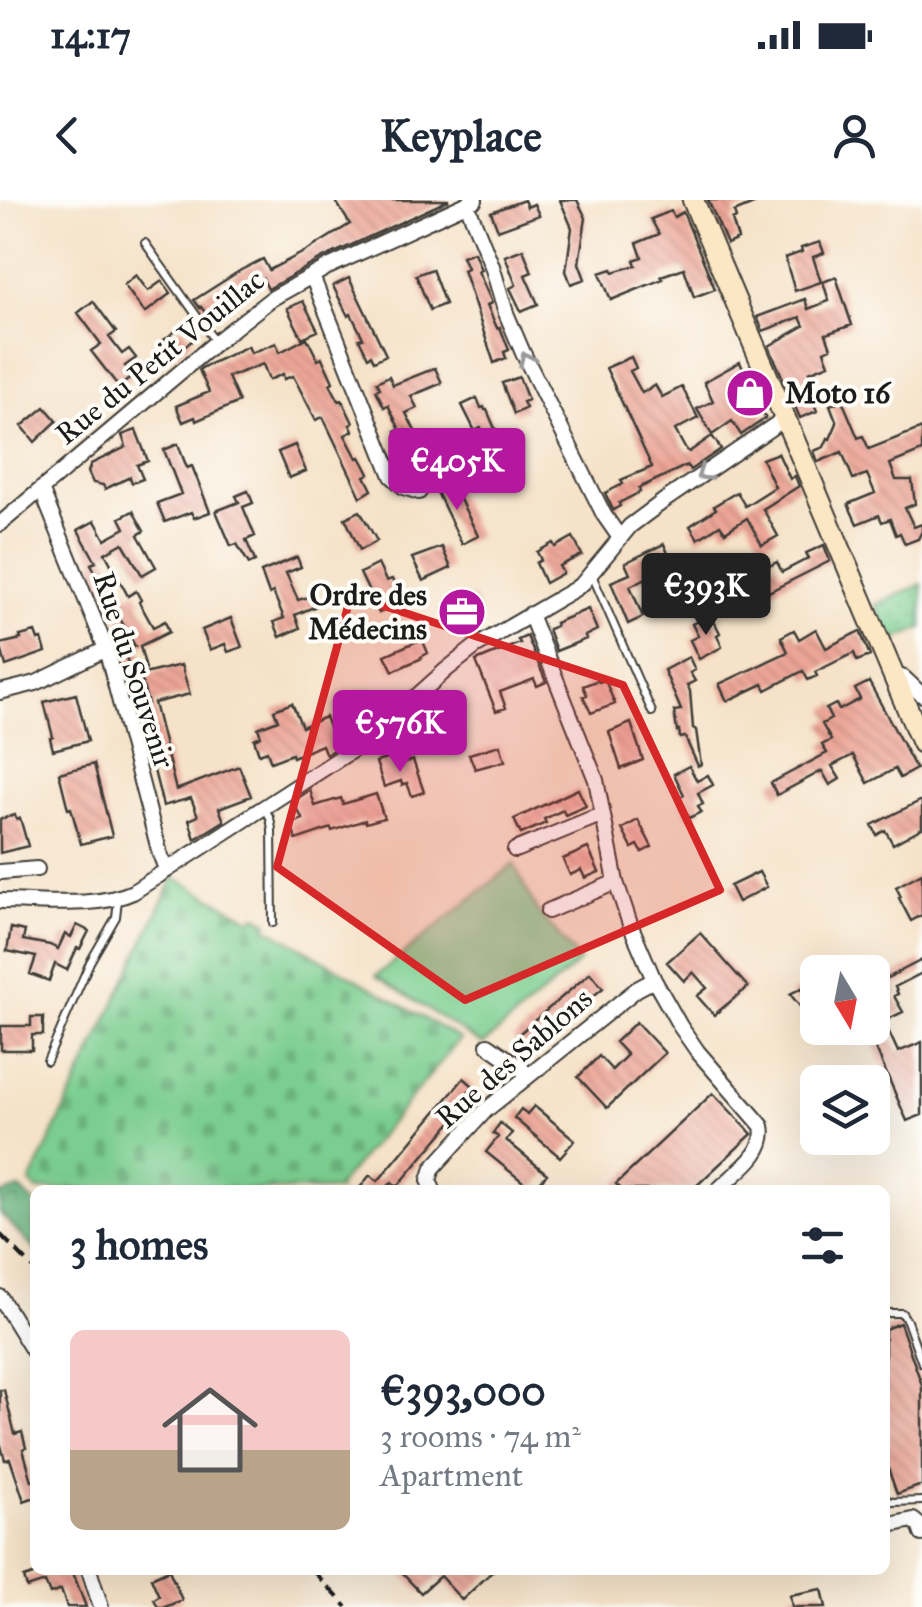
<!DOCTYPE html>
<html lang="en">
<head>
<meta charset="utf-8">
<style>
	:root { --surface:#fff; --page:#f6f6f7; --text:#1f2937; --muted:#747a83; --line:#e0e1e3; --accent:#b5179e }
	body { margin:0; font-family:"IM FELL Great Primer",serif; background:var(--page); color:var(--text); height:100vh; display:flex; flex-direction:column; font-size:38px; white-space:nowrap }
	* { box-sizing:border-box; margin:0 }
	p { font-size:32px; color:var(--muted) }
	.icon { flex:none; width:55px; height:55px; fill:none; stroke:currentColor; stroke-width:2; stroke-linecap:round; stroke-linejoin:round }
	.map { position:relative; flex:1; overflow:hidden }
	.side { position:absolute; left:30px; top:985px; width:860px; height:390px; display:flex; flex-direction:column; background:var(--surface); border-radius:15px; box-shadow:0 10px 40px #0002 }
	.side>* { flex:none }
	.needle { width:65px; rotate:170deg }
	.controls { position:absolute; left:800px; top:755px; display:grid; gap:20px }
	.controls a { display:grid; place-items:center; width:90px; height:90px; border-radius:15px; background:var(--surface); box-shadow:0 10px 40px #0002; font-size:50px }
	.price { position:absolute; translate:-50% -85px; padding:0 22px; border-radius:10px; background:var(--accent); color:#fff; font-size:32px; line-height:65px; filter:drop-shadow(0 2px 5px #0008) }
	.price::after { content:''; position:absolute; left:50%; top:60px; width:30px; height:22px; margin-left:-15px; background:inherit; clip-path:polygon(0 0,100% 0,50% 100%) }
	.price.selected { background:#222; color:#fff }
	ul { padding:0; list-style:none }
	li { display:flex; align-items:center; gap:30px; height:250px; padding:0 40px }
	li+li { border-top:2px solid var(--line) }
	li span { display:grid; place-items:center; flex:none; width:280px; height:200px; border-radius:15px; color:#555 }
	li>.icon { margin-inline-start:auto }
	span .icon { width:120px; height:120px; fill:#fffc; stroke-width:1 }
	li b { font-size:42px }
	h2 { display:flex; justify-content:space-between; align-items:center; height:120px; padding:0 40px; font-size:42px }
	.status { display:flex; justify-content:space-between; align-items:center; height:70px; padding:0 50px; background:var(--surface); direction:ltr }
	.status svg { height:28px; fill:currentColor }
	header { display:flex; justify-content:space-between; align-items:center; height:130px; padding:0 40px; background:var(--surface); font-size:45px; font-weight:700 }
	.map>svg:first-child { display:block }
	.grass { fill:#7bce90; stroke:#4c7556; stroke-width:2.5 }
	.forest { fill:url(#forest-crowns); stroke:#40664b; stroke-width:2.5 }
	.cemetery { fill:url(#cemetery-stones); stroke:#4c7556; stroke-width:2.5 }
	.garden { fill:url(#garden-dots); stroke:#4c7556; stroke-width:2.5 }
	.building { fill:url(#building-back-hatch) }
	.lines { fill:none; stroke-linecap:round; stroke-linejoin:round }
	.lane-casing { stroke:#3d3a36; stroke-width:10 }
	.street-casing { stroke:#3d3a36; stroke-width:18 }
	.secondary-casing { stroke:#3d3a36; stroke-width:24 }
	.lane { stroke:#fff; stroke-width:6 }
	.street { stroke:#fff; stroke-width:14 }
	.secondary { stroke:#fbe7c3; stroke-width:20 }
	.rail { stroke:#1c1c1c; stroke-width:4; stroke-dasharray:15 8; stroke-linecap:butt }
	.oneway { stroke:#999 }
	.marked { fill:#d62828; fill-opacity:0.2; stroke:#d62828; stroke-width:8; stroke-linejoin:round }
	.labels { text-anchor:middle; stroke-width:8; stroke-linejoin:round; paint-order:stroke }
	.street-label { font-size:30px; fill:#1c1c1c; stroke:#fdfcf7 }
	.poi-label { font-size:30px; font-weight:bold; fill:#1c1c1c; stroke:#fdfcf7; text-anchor:start }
</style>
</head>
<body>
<div class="status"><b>14:17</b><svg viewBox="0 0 49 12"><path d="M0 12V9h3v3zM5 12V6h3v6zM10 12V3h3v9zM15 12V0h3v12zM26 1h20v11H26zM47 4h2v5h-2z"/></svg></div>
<header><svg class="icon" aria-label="back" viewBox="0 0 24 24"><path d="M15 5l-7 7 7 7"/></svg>Keyplace<svg class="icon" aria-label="person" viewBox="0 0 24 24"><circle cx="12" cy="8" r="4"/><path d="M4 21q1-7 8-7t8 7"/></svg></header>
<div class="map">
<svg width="922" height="1407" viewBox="0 0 922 1407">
	<defs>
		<pattern id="forest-crowns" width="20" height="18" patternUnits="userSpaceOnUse" patternTransform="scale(2.5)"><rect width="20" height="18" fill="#64b17a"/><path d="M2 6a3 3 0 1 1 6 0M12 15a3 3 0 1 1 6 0" fill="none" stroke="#528f63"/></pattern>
		<pattern id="cemetery-stones" width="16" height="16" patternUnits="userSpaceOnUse" patternTransform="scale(2.5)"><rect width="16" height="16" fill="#7bce90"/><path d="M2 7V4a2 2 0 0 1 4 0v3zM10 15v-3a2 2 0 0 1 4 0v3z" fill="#6ab07c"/></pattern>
		<pattern id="garden-dots" width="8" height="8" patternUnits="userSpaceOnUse" patternTransform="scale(2.5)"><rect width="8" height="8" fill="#7bce90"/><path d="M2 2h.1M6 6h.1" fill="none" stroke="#6ab07c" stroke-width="1.8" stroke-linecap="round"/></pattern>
		<pattern id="building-back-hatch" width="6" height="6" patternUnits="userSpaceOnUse" patternTransform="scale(2.5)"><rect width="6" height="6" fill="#eca697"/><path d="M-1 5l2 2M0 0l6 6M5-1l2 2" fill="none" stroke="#ca8e82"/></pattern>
	</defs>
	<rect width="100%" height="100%" fill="#fdfcf7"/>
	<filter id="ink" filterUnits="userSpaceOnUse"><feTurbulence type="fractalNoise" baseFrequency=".01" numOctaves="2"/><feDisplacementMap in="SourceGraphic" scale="20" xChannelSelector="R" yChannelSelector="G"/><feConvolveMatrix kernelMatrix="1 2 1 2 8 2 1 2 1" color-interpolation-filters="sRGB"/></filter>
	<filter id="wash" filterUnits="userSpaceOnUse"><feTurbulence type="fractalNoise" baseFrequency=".0048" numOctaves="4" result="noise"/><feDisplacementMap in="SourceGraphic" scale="40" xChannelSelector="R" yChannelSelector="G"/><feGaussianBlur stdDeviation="2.25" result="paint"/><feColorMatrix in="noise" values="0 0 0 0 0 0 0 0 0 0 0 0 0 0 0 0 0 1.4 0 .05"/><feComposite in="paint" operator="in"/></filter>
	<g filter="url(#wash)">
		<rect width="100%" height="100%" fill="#f5e2c8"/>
		<path class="grass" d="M514,664L536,709L580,761L483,845L376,776Z"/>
		<path class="forest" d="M20,989L35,1004V1050L0,1013V995Z"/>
		<path class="cemetery" d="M174,677L252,720L256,715L268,722L266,727L460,839L337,987L339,990H37L30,983Z"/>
		<path class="garden" d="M922,384V428L890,442L875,405Z"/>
		<g id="blocks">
			<path class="building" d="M335,0H449L323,58L268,89L263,79L207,115L201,107L200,108L194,100L241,70L263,59L269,70L308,50L350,24Z
				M524,0L527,7L534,4L539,15L498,30L491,12Z
				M560,0H577L586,18L579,63L585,79L571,84L566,71L572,28Z
				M708,0H763L734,12L736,18L732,20L738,39L727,44Z
				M671,11L674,17L683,12L715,89L694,97L684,68L661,76L663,79L611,100L600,73L612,69L614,72L636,65L634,60L642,57L637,43L659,34L651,19Z
				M820,42L824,53L813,57L821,82L795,91L785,58L802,52L801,48Z
				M523,49L532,72L525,75L538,104L521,111L510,88L516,85L505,56Z
				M474,52L481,70L478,71L492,103L487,105L497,128L500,127L509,150L504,152L506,158L494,163L463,70L467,68L462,56Z
				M432,69L445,104L430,110L416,75Z
				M136,75L148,91L162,81L171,93L145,113L124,85Z
				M836,77L852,125L826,134L831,148L824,151L829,164L809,172L811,178L805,181L817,211L800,218L769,146L804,126L800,117L763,131L757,117L805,99L808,109L829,101L823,82Z
				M349,78L386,155L374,161L371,155L368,157L359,139L363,138L351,114L348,116L333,86Z
				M93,101L116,132L109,137L122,154L129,149L136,158L125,166L133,176L119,187L91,151L101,144L78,113Z
				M303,101L318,131L302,138L287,108Z
				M182,126L193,140L171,157L160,143Z
				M307,138L318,160L322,158L333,182L330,184L339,201L342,200L353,223L350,225L353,231L345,235L357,258L360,257L365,266L369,274L365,276L372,290L361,297L323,217L316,220L293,176L284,179L283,174L269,180L263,164L228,177L239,202L196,221L195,217L183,222L176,206L209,192L199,170L203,167L248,146L251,153L276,143L280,152Z
				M631,157L636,168L630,171L642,193L655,185L662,197L682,187L698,218L675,230L686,250L689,252L712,236L721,249L690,270L687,265L639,288L640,292L619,303L620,306L613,310L605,293L623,284L621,280L652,267L606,168Z
				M740,162L760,209L766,218L741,235L732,221L712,235L697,209L713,201L704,182Z
				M435,168L442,183L411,196L417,208L406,213L428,257V261L418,267L411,253L408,255L402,242L396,231L400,230L388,205L384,207L376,190L380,188L377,182L389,176L393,185Z
				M519,177L528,200L523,202L526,208L514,214L502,183Z
				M477,198L481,208L484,207L485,210H487L502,245L492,250L481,228L475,231L462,205Z
				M842,200L858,238L863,236L869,249L922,228V251L890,264L896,280H912L915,304L905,308L914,327L922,324V331L918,339L905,344L900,333L896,335L890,319L882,322L879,315L857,324L848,304L875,293L867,274L853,279L842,252L818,262L814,251L824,247L828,238L830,239L837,223L830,205Z
				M45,207L57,221L35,242L22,226Z
				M136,230L148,261L137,265L143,279L132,283L130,277L105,289L103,285L93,283L88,272L91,264L126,247L122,235Z
				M178,244L187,268L192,266L210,312L194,318L191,312L165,322L157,303L181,294L164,250Z
				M295,245L306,271L289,278L278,252Z
				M778,253L790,279L795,276L799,286L763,309L778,336L762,345L747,318L725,332L720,325L698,339L690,326L716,309L714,306L737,292L745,306L775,287L762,259Z
				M452,283L478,336L462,344L436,290Z
				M248,291L253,303L243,307L255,336L246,340L255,361L249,364L237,344L231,346L216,311L239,302L236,296Z
				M133,311L144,331L138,335L156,367L142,375L123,343L105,353L128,396L136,391L141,400L139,402L153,427L165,421L169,432L140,446L146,469L130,473L124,448L135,446L119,417L116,419L109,406L112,404L91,364L96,362L78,330L95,321L105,339L125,328L120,318Z
				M360,311L377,341L360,350L345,318Z
				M573,337L582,355L559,366L563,373L545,383L536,363L541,360L537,352L553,343L555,347Z
				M664,344L670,358L665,360L666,363L663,364L665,369L630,386L643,417L628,424L611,382L630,374L625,363Z
				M824,345L830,361L729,412L723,400L745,390L741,381L777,362L782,372L809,358L806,353Z
				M442,347L451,368L423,381L412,358Z
				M297,357L301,367L286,373L298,400L312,396L316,406L295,415L300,428L280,437L274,422L284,418L273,392L269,394L261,372Z
				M378,364L386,381L392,379L397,390L393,392L398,404L379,413L360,373Z
				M473,397L481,417L452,429L444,409Z
				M588,409L597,430L585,436L586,439L556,451L548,429L556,426L555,423Z
				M707,416L711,422L714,421L720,433L717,435L722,447L699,459L690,440L698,436L692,424Z
				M231,418L242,447L228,452L225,444L210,450L202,430Z
				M816,429L826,448L860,431L870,456L857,461L854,453L815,472L817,476L808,480L803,471L766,490L763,484L727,501L719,484L788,452L781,437L794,430L799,439Z
				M35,432L38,440L42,439L46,452L6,466L0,444L21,439L20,436Z
				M527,436L546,482L537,486L534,479L500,492L506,508L496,511L476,461L520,443L518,440Z
				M422,439L428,453L421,457L422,458L393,471L385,455Z
				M689,457L695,470L690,473L695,481L687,485L690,491L693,528L696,530L701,565L698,566L685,537L680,538L679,530L677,531L674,511L681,510L664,470Z
				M181,465L190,494L154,503L176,590L239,566L251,596L219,608L224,621L195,639L189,620L198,616L191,598L163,606L138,507L148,504L140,475Z
				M598,480L599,482L605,480L615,504L591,513L583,496L587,495L583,486Z
				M869,482L916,569L900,578L895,569L868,583L853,555L832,566L840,579L830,585L822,571L777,595L771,583L827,553L822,545L831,540L822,524L831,519L826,509L836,504L839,510L860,499L855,489Z
				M76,494L88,541L53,550L50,538L53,537L44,502Z
				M292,503L302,527L325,517L337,547L326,555L322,545L293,557L292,554L271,562L267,551L259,554L254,539L261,536L258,528L278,520L274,510Z
				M631,523L643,560L621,569L609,532Z
				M500,545L505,561L475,569L469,554Z
				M392,557L395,566L413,560L424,592L412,596L407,583L402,585L401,581L384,587L376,562Z
				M94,564L112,636L81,644L71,608L68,609L59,573Z
				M689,566L697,581L708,575L713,585L698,593L703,604L698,606L701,612L689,618L678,598L684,595L674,574Z
				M578,589L586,606L565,615L563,610L544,619L546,623L521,634L514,619Z
				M310,590L315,606L341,598L343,604L376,594L384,618L366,623L365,620L332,631L331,628L296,640L291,624L303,619L292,602Z
				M922,600V628L893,644L885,630L877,635L872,625Z
				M15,615L16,619L20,618L28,646L0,653V619Z
				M638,620L652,647L642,652L638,645L632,648L622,629Z
				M588,648L599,672L585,678L581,670L570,675L563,659Z
				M759,672L767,687L738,702L730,686Z
				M922,673V715L911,721L899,698L901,697L896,687Z
				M77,725L89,731L80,749L77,748L67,770L55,764L49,781L30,774L36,757L7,751L11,728L25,731L23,740L50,745L58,749L65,734L71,737Z
				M700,733L748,787L714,815L697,796L707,788L693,772L684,781L667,762Z
				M922,760V773L895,787L898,794L894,796L903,812L884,821L898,852L922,842V915L907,921L867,828H872V786Z
				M590,773L603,788L580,807L578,804L523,851L513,839Z
				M818,787V816L811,820L790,794L802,788L805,793Z
				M31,817H43V835H32V850H1V826H31Z
				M636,822L665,853L607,908L578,877L599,856L612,870L627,855L615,842Z
				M464,878L473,886L468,892L473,897L397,987L392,982L387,988L389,990H358L370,975L378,981Z
				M713,893L752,934L692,990H622L616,984Z
				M534,906L575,940L560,957L514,918L521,909L527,914Z
				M500,923L512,933L506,940L547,974L533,990L486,952L498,937L493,933Z
				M900,1123L922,1185V1285L897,1294L885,1260V1129Z
				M0,1190H4L15,1234L22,1232L26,1248L23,1249L32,1281L35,1280V1297L24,1301L10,1259L5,1260L0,1242Z
				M48,1370H72L86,1407H67L61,1390L50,1394L45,1382L27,1388L24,1378Z
				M169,1370L182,1400L165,1407H158L154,1399L159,1396L151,1378Z
				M399,1370H494L462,1400L440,1376L421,1393Z
				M822,1389L826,1407H792L790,1395Z"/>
		</g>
	</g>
	<g filter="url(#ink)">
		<use href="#blocks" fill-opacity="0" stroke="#3d3a36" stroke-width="2.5"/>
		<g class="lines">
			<g class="lane-casing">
				<path id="lane" d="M145,43L214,140
					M592,375L652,512
					M265,609L270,618L272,629L273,723
					M47,861L90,762L116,717L118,700
					M885,1113H902L907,1121L922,1163
					M885,1299L893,1302L922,1301"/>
			</g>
			<g class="street-casing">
				<path id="street" d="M467,4L492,66L506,113L523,153L604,315L620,338
					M312,76L392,276L404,287L419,292
					M41,289L106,449L160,654L166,669
					M0,324L216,142L271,99L328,67L475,0
					M530,414L596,580L616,682L630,724L654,780L680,826L698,852L762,926C768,953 736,972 718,990
					M893,474L904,478L922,495
					M0,492L36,483L106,449
					M515,650L593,618L603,616
					M0,672L37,669
					M0,701C41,701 96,709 133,692L368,540L446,470L475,447L575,389L583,383L630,326L665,300L784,219
					M548,711L616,682
					M488,845L521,868L528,876
					M433,990L429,980L433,968L486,910L637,789L654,780
					M0,1097L35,1154
					M885,1326L913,1320L919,1325L922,1334
					M89,1370L101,1407"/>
			</g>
			<g class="secondary-casing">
				<path id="secondary" d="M693,0L922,543"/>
			</g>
			<use href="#lane" class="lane"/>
			<use href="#street" class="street"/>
			<use href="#secondary" class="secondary"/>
			<path class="rail" d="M0,1034L35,1070
				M312,1370L347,1407"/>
		</g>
		<defs><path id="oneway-chevron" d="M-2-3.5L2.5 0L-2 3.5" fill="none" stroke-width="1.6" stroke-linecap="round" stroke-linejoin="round" transform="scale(2.5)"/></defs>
		<g class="oneway">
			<use href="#oneway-chevron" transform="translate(526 159) rotate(-115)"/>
			<use href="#oneway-chevron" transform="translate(703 274) rotate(146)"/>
		</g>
	</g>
	<path class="marked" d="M351,395L623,485L720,690L465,800L277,667Z"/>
	<defs>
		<g id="shop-disc" transform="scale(2.5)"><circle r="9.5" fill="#b5179e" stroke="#fdfcf7"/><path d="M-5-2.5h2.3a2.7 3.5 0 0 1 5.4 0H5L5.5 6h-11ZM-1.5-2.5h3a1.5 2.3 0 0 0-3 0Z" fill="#fff"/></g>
		<g id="office-disc" transform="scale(2.5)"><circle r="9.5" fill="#b5179e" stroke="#fdfcf7"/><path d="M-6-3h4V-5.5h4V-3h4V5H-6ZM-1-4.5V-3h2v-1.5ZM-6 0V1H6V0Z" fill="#fff"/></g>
	</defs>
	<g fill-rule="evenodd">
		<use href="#shop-disc" x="750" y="193"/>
		<use href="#office-disc" x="462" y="412"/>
	</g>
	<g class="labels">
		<g class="street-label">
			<text transform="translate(160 157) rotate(-39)" y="10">Rue du Petit Vouillac</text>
			<text transform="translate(134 470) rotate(72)" y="10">Rue du Souvenir</text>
			<text transform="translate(514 858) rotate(-41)" y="10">Rue des Sablons</text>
		</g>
		<g class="poi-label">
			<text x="785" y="203">Moto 16</text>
			<text x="427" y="405" text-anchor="end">Ordre des<tspan x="427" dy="34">Médecins</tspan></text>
		</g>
	</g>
</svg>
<div class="controls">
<a><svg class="needle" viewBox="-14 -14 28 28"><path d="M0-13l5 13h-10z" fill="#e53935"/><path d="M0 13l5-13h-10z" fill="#747a83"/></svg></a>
<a><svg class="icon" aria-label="layers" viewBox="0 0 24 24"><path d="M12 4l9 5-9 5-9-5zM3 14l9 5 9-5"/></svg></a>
</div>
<b class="price" style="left:457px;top:313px">€405K</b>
<b class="price selected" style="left:706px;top:438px">€393K</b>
<b class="price" style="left:400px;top:575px">€576K</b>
<section class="side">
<h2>3 homes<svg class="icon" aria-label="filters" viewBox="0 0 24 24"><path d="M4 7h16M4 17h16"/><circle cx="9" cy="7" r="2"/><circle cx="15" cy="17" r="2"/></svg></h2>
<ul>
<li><span style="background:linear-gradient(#f6c9c9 60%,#b9a48a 0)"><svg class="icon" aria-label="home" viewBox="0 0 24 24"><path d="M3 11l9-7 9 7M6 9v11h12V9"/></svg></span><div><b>€393,000</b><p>3 rooms · 74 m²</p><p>Apartment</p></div></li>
</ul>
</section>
</div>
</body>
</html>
